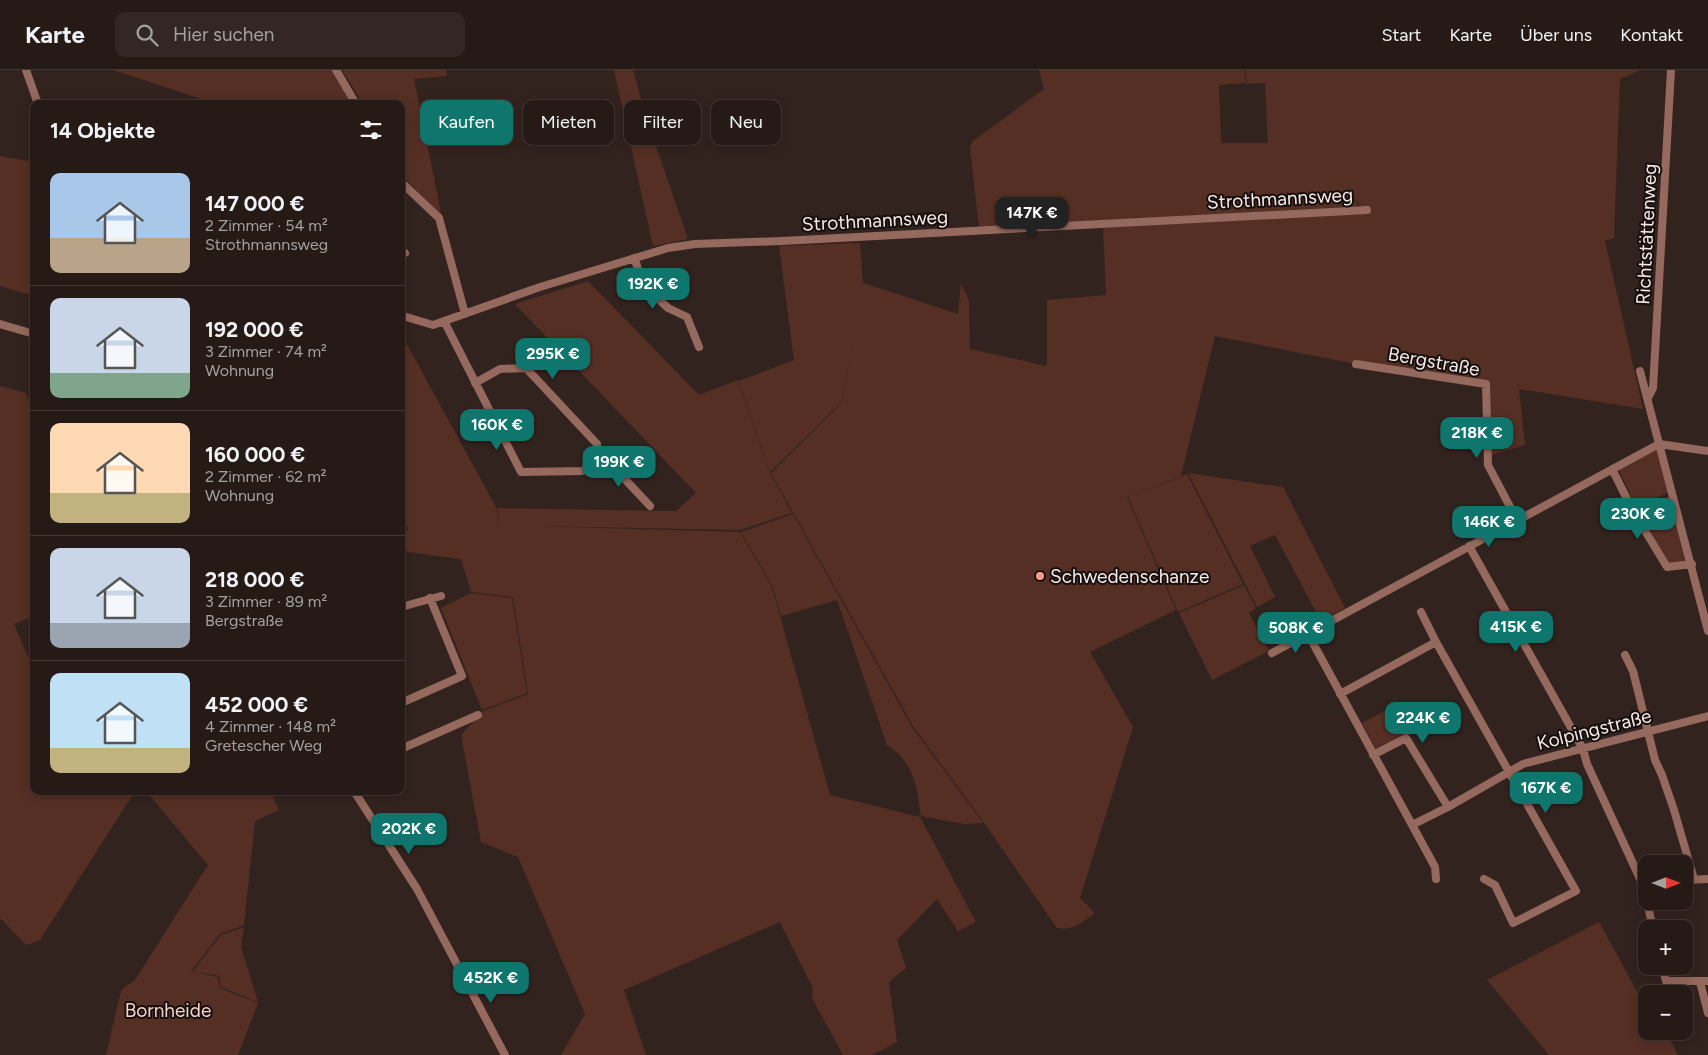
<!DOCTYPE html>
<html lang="de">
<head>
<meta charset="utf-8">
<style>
	:root { --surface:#261a17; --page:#322724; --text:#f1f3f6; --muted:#a4a1a1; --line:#423836; --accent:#0f766e }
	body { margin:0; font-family:Figtree,sans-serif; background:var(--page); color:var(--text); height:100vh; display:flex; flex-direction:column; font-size:19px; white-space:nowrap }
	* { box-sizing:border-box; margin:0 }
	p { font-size:16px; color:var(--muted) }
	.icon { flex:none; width:28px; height:28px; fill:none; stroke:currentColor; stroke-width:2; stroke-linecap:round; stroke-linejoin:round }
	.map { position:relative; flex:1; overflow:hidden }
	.details { position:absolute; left:30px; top:30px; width:375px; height:695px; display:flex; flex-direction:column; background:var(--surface); border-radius:10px; box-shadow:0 2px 12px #0003,0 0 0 1px var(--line) }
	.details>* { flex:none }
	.hud { position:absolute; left:420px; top:30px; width:475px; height:45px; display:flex; gap:10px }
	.needle { width:32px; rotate:90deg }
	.buttons { position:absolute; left:1638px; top:785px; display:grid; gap:10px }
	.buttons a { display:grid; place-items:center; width:55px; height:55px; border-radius:10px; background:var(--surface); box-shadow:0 2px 12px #0003,0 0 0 1px var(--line); font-size:25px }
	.price { position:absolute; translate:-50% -42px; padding:0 11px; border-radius:10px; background:var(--accent); color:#fff; font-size:16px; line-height:32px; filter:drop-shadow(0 1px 2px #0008) }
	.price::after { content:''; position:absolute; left:50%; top:30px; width:15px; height:11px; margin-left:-8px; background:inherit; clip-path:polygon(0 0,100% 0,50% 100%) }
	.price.on { background:#222; color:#fff }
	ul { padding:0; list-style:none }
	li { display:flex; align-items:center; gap:15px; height:125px; padding:0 20px }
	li+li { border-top:1px solid var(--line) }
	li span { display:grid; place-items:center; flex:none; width:140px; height:100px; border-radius:10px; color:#555 }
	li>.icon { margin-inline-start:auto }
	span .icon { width:60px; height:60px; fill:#fffc; stroke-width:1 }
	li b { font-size:21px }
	h2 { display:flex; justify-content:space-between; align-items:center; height:60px; padding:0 20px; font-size:21px }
	.pill { padding:0 18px; border-radius:10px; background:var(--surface); box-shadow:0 2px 12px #0003,0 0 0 1px var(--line); font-size:18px; line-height:45px }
	.pill.on { background:var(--accent); color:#fff }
	header { display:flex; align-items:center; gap:30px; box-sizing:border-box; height:70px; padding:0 25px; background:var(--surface); border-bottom:1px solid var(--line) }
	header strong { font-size:24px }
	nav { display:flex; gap:28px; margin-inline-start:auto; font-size:18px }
	.search { width:350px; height:45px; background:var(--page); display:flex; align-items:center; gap:12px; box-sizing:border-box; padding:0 18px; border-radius:10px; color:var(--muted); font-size:19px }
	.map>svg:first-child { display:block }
	.green { fill:#552f24 }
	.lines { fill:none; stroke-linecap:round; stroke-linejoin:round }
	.minor { stroke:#95695d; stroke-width:8 }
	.poi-dot { fill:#f49e88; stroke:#160f0d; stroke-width:2 }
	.labels { text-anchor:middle; stroke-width:4; stroke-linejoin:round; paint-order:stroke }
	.street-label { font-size:19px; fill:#f5eae6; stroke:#160f0d }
	.poi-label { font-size:19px; fill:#f5eae6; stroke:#160f0d; text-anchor:start }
	.park-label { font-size:19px; fill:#f7d4cb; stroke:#160f0d }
</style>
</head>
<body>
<header>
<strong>Karte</strong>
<div class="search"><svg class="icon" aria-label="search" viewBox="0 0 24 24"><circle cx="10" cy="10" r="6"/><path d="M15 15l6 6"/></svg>Hier suchen</div>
<nav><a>Start</a><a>Karte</a><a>Über uns</a><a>Kontakt</a></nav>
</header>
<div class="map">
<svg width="1708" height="985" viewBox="0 0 1708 985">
	<rect width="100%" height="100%" fill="#33231f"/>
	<path class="green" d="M113,0H332L351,34H217Z
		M342,0H446L447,6L414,9L442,148L401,104V34H363Z
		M614,0H633L647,50L688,169L653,176Z
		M1039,0H1244L1246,13L1219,15L1221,73H1268L1265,13L1247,14L1245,0H1641L1620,9L1614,168L1605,171L1643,339L1519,319L1525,375L1491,385L1485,314L1356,294L1215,266L1181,406L1127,427L1176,540L1090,582L1133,657L1080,828L1095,843C1082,852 1074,861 1057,858L985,754L913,656L771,403L842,333L859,239L842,332L770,402L739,311L794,290L779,176L860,173L863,213L958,244L961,213L969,231L970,279L1047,296V230L1106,225L1103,158L1361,143L1360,135L1349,124L1359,136L979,158L970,77L973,71L1044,19Z
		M0,86L34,92V226L0,216Z
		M588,211L699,325L738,310L770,403L792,443L740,460L531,456L740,462L772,517L830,725L920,747L976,852L958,861L937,829L897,870L906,898L889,912L897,972L872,985H843L812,928L813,918L780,852L624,920L646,985H561L585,944L518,787L481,772L461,665L483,641L528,624L513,527L471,522L461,489L407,482L401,468V466L408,459L401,446V270L404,269L497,439L499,456L498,438L676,441L696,423L515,234Z
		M0,316L26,323L34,342V546L14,554L34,601V721H135L40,870L26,875L0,848Z
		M1657,378L1669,422L1636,437L1618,398Z
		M1188,403L1283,417L1345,538L1321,551L1275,465L1250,476L1275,527L1257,537Z
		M1187,404L1243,514L1178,542L1128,427Z
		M1671,425L1688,492L1669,495L1639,441Z
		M793,444L912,657L983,753L964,754L921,746C917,718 914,691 887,675L837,530L781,546L773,517L741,462Z
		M1244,515L1256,538L1249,543L1269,581L1212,610L1179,543Z
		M471,523L512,528L527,623L482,640L441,538Z
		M1392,637L1407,663L1376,679L1362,653Z
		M146,721H270L279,740L255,751L244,855L220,864L191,901L218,907L220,918L258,933L238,985H106L119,929L122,919L135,910L208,795Z
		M1599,852L1646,938V961H1659L1662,967L1668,965L1678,985H1549L1487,910Z
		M244,857L241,877L258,932L221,917L219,906L193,901L221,865Z"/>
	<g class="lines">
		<path class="minor" d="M26,0L38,34
			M336,0L356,34
			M401,112L439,148L465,244
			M401,185L405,183
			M634,188L644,215L668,238L687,247L699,277
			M401,250L403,246L433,255L540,217L668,178L695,174L782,171L1367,140
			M444,251L521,402L582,401L593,395L598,385L597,374L526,298L500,299L475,313
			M0,254L34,264
			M1356,294L1486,314L1488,395L1517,450
			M1640,301L1708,561
			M1648,328L1653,318L1671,0
			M598,385L606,389L650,436
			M1612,399L1633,441L1667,497L1692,494
			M1469,476L1583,679L1587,694L1642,813L1646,830
			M401,537L441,526
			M1421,542L1436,572L1576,821L1513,853L1495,815L1484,809
			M1308,564L1435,797L1436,809
			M1272,583L1659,374L1708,381
			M1625,585L1633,601L1655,690L1662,705L1674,740L1694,809
			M1340,624L1436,572
			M401,633L462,606L430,528
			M401,679L478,645
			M1373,685L1406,668L1448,737
			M354,721L417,819L505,985
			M1412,755L1448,737L1523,694L1708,646
			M1684,810L1708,809
			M1647,831L1653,859
			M1662,896L1666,911H1708
			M1700,912L1708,943"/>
	</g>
	<circle class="poi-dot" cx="1040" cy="506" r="5"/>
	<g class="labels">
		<g class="street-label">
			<text transform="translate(1280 128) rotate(-3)" y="7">Strothmannsweg</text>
			<text transform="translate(875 150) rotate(-3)" y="7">Strothmannsweg</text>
			<text transform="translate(1646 164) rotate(-87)" y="7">Richtstättenweg</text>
			<text transform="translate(1434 291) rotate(10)" y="7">Bergstraße</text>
			<text transform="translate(1594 659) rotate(-14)" y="7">Kolpingstraße</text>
		</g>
		<g class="poi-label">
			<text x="1050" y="513">Schwedenschanze</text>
		</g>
		<g class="park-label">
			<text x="168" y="947">Bornheide</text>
		</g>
	</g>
</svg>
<div class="buttons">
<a><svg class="needle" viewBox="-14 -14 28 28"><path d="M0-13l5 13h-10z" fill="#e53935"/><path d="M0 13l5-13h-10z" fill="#a4a1a1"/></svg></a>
<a>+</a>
<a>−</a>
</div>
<b class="price on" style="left:1032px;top:169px">147K €</b>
<b class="price" style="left:653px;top:240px">192K €</b>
<b class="price" style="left:553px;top:310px">295K €</b>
<b class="price" style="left:497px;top:381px">160K €</b>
<b class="price" style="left:1477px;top:389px">218K €</b>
<b class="price" style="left:619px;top:418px">199K €</b>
<b class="price" style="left:1638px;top:470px">230K €</b>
<b class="price" style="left:1489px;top:478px">146K €</b>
<b class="price" style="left:1516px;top:583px">415K €</b>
<b class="price" style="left:1296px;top:584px">508K €</b>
<b class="price" style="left:1423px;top:674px">224K €</b>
<b class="price" style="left:1546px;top:744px">167K €</b>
<b class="price" style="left:409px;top:785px">202K €</b>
<b class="price" style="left:491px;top:934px">452K €</b>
<div class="hud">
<a class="pill on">Kaufen</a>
<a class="pill">Mieten</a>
<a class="pill">Filter</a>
<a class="pill">Neu</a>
</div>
<section class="details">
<h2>14 Objekte<svg class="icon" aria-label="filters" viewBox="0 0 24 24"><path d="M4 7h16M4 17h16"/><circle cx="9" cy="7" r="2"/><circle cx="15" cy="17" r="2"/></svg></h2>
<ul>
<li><span style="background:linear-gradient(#a9c7e8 65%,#b9a48a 0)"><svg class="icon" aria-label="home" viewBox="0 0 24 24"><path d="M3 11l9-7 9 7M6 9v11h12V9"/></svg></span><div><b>147 000 €</b><p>2 Zimmer · 54 m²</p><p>Strothmannsweg</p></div></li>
<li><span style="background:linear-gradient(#c9d6e8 75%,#7fa58c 0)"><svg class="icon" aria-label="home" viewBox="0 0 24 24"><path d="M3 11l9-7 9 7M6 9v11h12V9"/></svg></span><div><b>192 000 €</b><p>3 Zimmer · 74 m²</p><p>Wohnung</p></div></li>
<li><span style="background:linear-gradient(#ffd9b3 70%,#c2b280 0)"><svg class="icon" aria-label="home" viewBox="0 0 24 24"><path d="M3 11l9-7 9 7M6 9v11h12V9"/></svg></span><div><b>160 000 €</b><p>2 Zimmer · 62 m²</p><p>Wohnung</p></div></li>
<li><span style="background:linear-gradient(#c9d6e8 75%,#9aa5b1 0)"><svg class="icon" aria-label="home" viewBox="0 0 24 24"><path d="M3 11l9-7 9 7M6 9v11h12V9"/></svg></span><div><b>218 000 €</b><p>3 Zimmer · 89 m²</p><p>Bergstraße</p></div></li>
<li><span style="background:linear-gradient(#bfe0f5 75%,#c2b280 0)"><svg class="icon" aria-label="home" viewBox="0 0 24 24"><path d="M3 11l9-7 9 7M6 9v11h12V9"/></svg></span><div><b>452 000 €</b><p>4 Zimmer · 148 m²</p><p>Gretescher Weg</p></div></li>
</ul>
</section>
</div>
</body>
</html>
